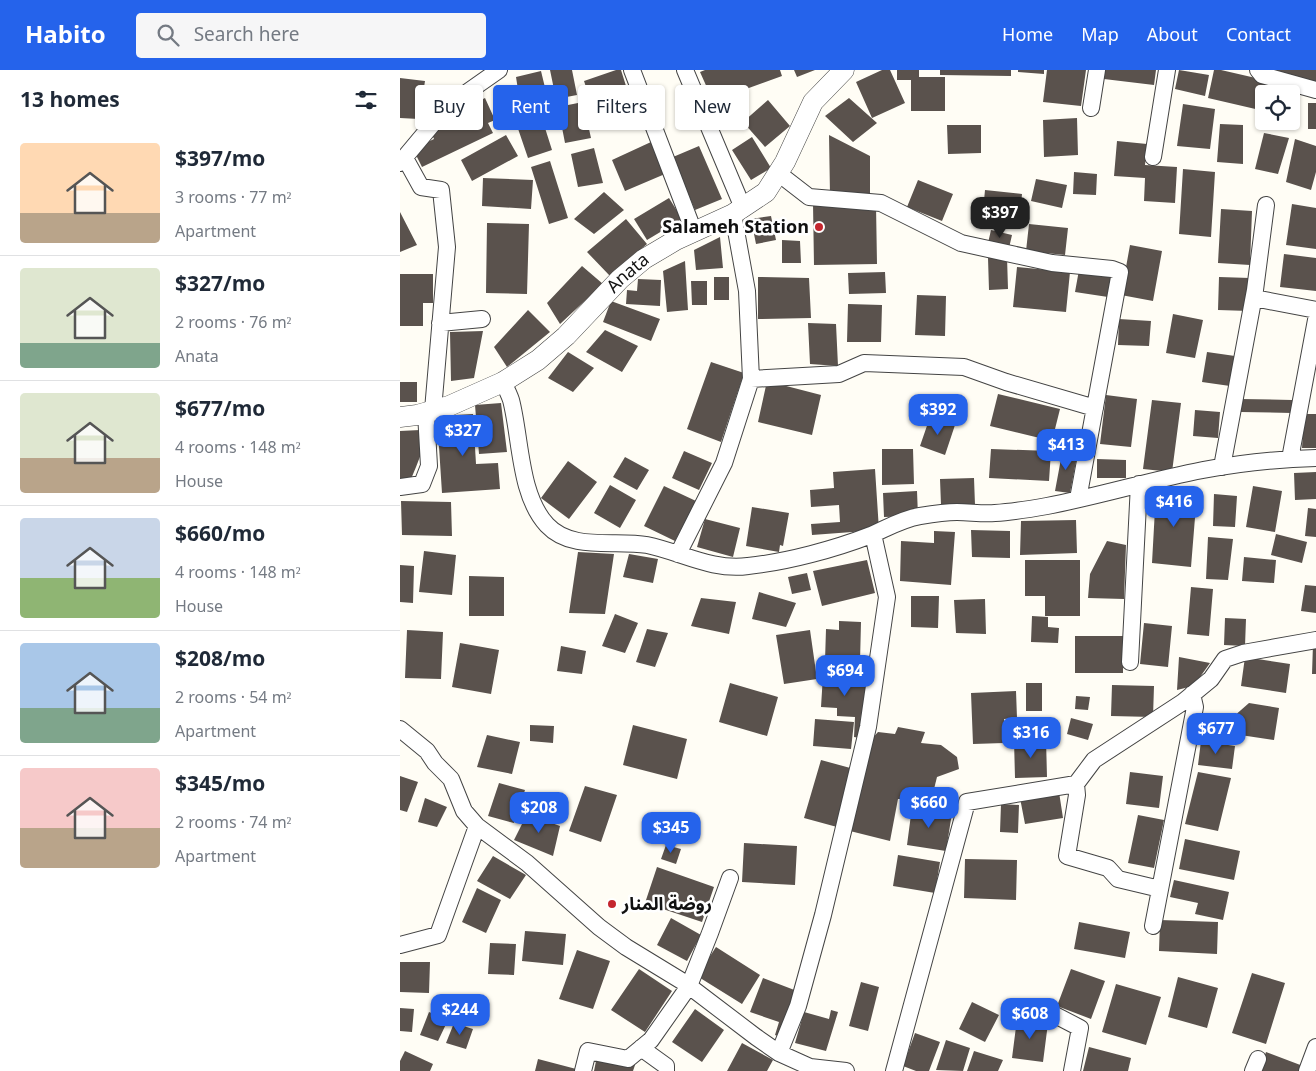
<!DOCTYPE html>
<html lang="en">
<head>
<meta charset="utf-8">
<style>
	:root { --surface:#fff; --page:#f6f6f7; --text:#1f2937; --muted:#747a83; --line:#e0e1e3; --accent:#2563eb }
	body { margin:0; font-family:Georgia,"Noto Sans Arabic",serif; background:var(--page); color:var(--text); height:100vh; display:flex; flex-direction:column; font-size:19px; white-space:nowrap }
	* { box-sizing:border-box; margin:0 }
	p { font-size:16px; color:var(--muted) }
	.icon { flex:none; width:28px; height:28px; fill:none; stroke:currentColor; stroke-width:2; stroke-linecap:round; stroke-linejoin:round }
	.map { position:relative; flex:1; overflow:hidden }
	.details { display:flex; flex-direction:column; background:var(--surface); width:400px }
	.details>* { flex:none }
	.hud { position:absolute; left:15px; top:15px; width:475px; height:45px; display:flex; gap:10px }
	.buttons { position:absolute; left:855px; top:15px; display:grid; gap:10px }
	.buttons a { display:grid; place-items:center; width:45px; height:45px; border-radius:5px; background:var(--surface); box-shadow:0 1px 4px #0004; font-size:25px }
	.price { position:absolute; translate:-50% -42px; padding:0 11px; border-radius:10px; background:var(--accent); color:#fff; font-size:16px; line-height:32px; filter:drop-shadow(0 1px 2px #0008) }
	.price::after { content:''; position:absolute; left:50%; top:30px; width:15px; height:11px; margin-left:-8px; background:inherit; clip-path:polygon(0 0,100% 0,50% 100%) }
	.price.selected { background:#222; color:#fff }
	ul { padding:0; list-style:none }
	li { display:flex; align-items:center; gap:15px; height:125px; padding:0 20px }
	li+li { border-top:1px solid var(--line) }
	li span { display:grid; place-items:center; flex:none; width:140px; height:100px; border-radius:5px; color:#555 }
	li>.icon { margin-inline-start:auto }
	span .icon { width:60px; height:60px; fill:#fffc; stroke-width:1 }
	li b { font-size:21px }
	h2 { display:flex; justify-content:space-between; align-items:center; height:60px; padding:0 20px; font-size:21px }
	.tag { padding:0 18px; border-radius:5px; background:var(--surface); box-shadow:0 1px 4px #0004; font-size:18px; line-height:45px }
	.tag.selected { background:var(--accent); color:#fff }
	header { display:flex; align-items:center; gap:30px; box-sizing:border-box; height:70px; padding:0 25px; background:var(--accent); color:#fff }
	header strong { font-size:24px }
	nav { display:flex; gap:28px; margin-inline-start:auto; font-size:18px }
	.search { width:350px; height:45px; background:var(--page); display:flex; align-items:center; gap:12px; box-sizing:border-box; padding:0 18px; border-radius:5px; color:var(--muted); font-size:19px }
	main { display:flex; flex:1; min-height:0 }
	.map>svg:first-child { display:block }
	.building { fill:#5a524d }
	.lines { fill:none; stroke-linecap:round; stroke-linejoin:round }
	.minor-casing { stroke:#444; stroke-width:18 }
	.tertiary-casing { stroke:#444; stroke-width:21 }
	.minor { stroke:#fff; stroke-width:16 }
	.tertiary { stroke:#fff; stroke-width:20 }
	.poi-dot { fill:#c4262e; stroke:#fff; stroke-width:2 }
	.labels { text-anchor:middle; stroke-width:5; stroke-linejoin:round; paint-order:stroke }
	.poi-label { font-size:18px; font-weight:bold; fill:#111; stroke:#fff; text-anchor:end }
	.street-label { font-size:18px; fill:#111; stroke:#fff }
</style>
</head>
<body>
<header>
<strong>Habito</strong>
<div class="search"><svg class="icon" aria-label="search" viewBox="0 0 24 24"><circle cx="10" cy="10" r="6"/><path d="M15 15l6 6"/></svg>Search here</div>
<nav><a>Home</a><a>Map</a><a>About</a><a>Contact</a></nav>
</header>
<main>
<section class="details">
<h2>13 homes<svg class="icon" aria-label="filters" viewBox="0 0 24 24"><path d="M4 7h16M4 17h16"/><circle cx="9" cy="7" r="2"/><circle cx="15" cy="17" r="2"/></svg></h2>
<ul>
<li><span style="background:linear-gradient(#ffd9b3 70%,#b9a48a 0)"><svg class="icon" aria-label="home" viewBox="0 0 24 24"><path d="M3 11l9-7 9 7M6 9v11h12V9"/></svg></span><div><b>$397/mo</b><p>3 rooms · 77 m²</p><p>Apartment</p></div></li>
<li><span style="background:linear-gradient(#dfe7d0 75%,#7fa58c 0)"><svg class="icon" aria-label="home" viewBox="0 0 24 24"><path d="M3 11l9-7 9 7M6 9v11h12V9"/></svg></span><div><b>$327/mo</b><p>2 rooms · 76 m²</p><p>Anata</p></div></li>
<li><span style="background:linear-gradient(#dfe7d0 65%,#b9a48a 0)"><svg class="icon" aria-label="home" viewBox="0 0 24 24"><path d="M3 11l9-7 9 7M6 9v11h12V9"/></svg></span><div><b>$677/mo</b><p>4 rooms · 148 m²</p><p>House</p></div></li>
<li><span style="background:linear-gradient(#c9d6e8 60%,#8fb573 0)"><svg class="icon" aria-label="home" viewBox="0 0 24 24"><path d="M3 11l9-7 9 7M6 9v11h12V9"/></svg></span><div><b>$660/mo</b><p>4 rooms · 148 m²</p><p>House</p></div></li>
<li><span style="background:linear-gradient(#a9c7e8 65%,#7fa58c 0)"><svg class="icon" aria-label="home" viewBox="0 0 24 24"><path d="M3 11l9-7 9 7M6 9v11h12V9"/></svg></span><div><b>$208/mo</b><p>2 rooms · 54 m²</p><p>Apartment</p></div></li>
<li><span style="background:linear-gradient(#f6c9c9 60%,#b9a48a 0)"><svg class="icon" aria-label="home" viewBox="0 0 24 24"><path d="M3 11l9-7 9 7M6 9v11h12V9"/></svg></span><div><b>$345/mo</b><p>2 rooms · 74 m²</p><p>Apartment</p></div></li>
</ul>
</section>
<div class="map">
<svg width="916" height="1001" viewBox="0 0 916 1001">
	<rect width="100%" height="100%" fill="#fffdf5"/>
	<path class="building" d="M150,0H172L177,25L156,29Z
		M216,0H221L232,35L196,47L184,11Z
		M305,0H380L382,6L313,31L300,2Z
		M394,0H415L397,7Z
		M482,0H490L505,33L472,48L456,12Z
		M497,0H519V7H545V41H511V10H497Z
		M540,0H611V6L540,5Z
		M618,0H644V4L618,2Z
		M647,0H686L681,36L643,32Z
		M705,0H756L754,15L704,9Z
		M779,0L809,5L805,26L775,19Z
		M814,0H821L873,12L870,24H864V41L808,28Z
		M866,0H916V12Z
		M141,1L149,34L121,39L116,7Z
		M0,8L25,11L19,49L0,48Z
		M85,28L95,50L88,53L93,63L22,97L13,79L34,69L30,60L47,52L45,48Z
		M449,28L477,53L453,72L425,46Z
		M368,30L390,56L365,77L343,52Z
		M183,32L191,68L165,73L158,37Z
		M908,33H916V59H908Z
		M783,34L815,39L810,79L777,76Z
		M139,39L152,80L128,88L114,47Z
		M677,48L678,85L644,87L643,50Z
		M820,54L843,55V94L817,92Z
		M547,55H581V83L548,84Z
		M864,63L889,68L878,104L855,99Z
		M106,65L118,86L72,111L61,90Z
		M429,65L470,86V126L430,125Z
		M352,67L371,98L351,110L332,80Z
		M895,69L916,76V102L911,120L886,112Z
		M717,71L747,74L745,95L777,97L775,133L744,131L745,108L714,106Z
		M251,72L265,104L225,121L212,90Z
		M299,76L322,129L295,140L273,87Z
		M194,78L203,113L178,117L171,84Z
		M150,91L168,148L149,154L131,97Z
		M783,99L815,102L811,167L779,164Z
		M674,102L697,104L696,125L673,124Z
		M83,108L133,110L131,139L82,136Z
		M636,109L667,115L662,138L631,131Z
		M518,110L553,124L542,151L507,137Z
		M585,120L622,124L619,155L582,152Z
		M204,122L224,140L194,164L174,149Z
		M269,128L282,149L247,170L234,149Z
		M413,134L476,135L477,194L414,195Z
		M892,134L916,138V179L886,175Z
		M821,139L852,141L850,195L818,193Z
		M0,142L17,175L0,182Z
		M371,146L376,170L356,174L351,149Z
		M226,149L247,174L210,206L187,182Z
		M87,153L129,154L127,224L86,223Z
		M629,154L668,158L665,185L626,181Z
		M591,160L612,165L609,178L588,173Z
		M320,167L323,198L296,200L294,180Z
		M382,170L400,171L401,193H382Z
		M730,175L762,181L753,231L721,225Z
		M884,184L916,188V221L880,217Z
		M607,187L608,219L589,220L588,188Z
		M285,191L288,240L267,242L263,201Z
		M182,196L203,214L160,254L147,233Z
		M617,197L670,202L666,242L613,237Z
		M679,200L712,206L708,227L675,222Z
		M485,202L486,223L449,224L448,203Z
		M0,204H33V233H23V256H0Z
		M314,207H329V230H314Z
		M358,207L409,208L411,248L358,249Z
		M819,207L850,208L849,241L818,240Z
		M238,209L261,210L260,236L226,234L227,220L237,221Z
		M291,211H307V235H292Z
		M517,225L546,226L545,266L515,265Z
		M211,231L260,249L251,271L203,252Z
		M448,234L482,235L481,272H447Z
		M128,240L150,262L107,297L94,277Z
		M773,244L803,250L795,288L766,283Z
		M719,249L751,251L749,276L718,275Z
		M408,253L436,254L438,296L410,294Z
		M205,260L238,276L222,302L186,282Z
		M83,261L74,308L51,311L50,262Z
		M168,282L194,298L173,322L148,308Z
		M807,282L835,286L830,316L802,312Z
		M311,292L344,303L321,372L287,359Z
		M367,311L421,325L412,365L358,352Z
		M0,312H17V332H0Z
		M598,324L660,339L652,371L590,356Z
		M706,325L737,329L731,377L700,374Z
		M841,329L892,330V343L841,342Z
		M752,330L781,333L772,402L743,399Z
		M101,333L107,382L79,384L75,335Z
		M795,340L820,342L818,368L793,366Z
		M73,344L76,394L98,393L100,419L42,423L37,346Z
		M904,344H916V378H902Z
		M530,347L555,355L545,385L520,376Z
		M20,360L21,384L16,397L11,409L0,410V361Z
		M663,378L678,381L670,423L655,421Z
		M482,379H513L514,414L482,415Z
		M591,379L651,381L649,411L589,408Z
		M284,381L312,393L299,420L272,408Z
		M225,387L249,400L237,420L213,407Z
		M697,389L726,390V408H697Z
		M168,391L197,412L169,449L141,428Z
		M475,399L479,460L412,465L411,454L440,452L439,435L411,437L410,420L434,418L433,402Z
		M916,402V429L895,430L894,403Z
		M574,408L575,435H541L540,409Z
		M210,415L236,430L220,458L194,443Z
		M264,416L296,431L275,471L244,456Z
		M853,416L882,421L875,462L846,457Z
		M517,421L518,446L484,447L483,423Z
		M756,421L797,423L791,497L752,493Z
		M814,424L837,426L835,457L813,456Z
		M1,431L51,432L52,466L2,465Z
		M352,437L389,443L383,476L380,475L379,482L346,476Z
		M908,438L916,439V467L905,466Z
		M305,449L340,458L333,487L297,477Z
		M676,450L677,483L620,485L621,451Z
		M571,460L610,461V488L572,487Z
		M534,461L555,462L551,515L500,511L501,471L534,473Z
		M876,464L907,472L902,493L871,485Z
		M808,467L833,469L828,510L806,509Z
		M707,471L726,475L724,529L688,528L690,504Z
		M24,481L56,485L52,525L19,522Z
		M178,482L214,484L205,544L169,543Z
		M229,484L258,489L253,513L223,507Z
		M844,487L876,490L874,513L842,511Z
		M467,490L475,523L422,536L413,501Z
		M625,490H680V546H645V526H625Z
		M0,495L14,496L13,533L0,532Z
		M407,503L411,520L392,524L388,507Z
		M69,506L104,507V546H69Z
		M905,515L916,516V543L901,541Z
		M791,517L813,519L809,566L787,564Z
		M359,522L396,533L386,557L352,549Z
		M511,526H539L538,558L511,557Z
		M301,528L336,532L329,564L291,556Z
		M585,529L586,564L556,563L554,530Z
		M215,544L238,553L225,583L202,576Z
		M632,546L648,547V557L659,558L658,573L631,572Z
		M825,548L846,549L845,576L824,575Z
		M439,551L461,552L460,592L425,591L426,559L439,560Z
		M744,553L772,556L768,597L740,594Z
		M247,559L268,563L255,597L236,592Z
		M7,560L43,562L41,609L5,608Z
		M410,560L417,609L384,614L376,565Z
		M675,566H723V603H675Z
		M60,573L99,580L91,624L52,617Z
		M913,574H916V604H912Z
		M161,576L186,581L182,604L157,601Z
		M779,587L810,593L800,607L789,617L777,620Z
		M845,587L890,594L886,623L841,616Z
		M423,605L466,607L464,644H461L460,668L454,667L455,647L437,646V638L421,637Z
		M330,613L378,627L367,666L319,652Z
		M626,613H642V641H626Z
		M712,615L754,616L753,647L711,646Z
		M616,621L617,648L604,649V673L573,674L571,623Z
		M676,626L690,627L688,640L675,639Z
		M849,633L879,638L874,670L827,663L825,654Z
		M804,647L814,649L811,659L801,657Z
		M671,648L693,654L688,670L667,664Z
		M415,649L454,652L451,679L413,676Z
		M130,655L154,656L153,673L130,671Z
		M233,655L287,669L277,709L223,695Z
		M498,657L525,662L521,673L541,675L557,687L559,699L537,707L534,719L505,721L506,729H498L490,771L450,761L469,672L478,662L495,664Z
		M87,665L120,672L112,704L77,697Z
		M646,669L647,707L615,708L614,670Z
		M801,671L835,676L832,699L798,695Z
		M421,690L454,699L437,757L404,748Z
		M730,702L763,706L759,738L726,734Z
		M798,702L831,708L818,761L785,754Z
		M0,706L18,712L7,742L0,740Z
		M99,713L125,720L114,753L88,746Z
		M185,716L217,725L201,772L169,761Z
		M659,722L663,748L625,754L620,728Z
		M25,728L47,737L37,757L18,752Z
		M601,734L619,735L618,763L600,762Z
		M512,737L552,743L546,781L507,775Z
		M127,744L160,756L153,786L114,770Z
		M738,745L764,750L754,798L728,793Z
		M785,769L840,781L834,810L779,799Z
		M344,773L397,776L395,815L342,812Z
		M266,775L281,779L276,794L261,789Z
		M498,785L540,792L535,823L493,816Z
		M93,786L126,805L110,829L77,811Z
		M565,789L617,790L616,830L564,828Z
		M257,797L314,817L302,852L245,833Z
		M774,810L829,822L823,850L795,844L798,833L770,827Z
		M77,818L101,830L86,863L62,852Z
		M271,848L301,865L287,891L257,875Z
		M760,850L818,852L817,884L759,881Z
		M679,852L730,862L725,888L674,879Z
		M125,861L166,864L163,895L122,891Z
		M90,873L116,874L114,905L88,904Z
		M316,877L360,905L342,934L297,906Z
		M177,880L210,891L193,939L159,929Z
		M0,892H30L29,923L0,922Z
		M239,899L272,921L245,962L211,940Z
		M671,899L705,911L691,949L657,936Z
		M852,903L885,913L866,974L832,963Z
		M778,907L818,918L807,958L768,947Z
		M363,908L397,921L380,967L375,965L379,952L350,942Z
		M461,912L479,917L468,961L449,956Z
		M716,914L761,927L746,975L702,962Z
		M572,932L599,945L585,972L559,959Z
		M0,938L14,939L12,962L0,961Z
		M295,939L324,960L302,992L272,972Z
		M431,940L438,942L426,981L395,973L404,942L429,949Z
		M29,942L48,950L38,971L20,965Z
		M617,949L648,953L643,992L612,988Z
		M54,953L73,959L66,979L46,973Z
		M515,963L540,972L529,1001H516L503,996Z
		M546,970L570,978L563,1001L536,1000Z
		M342,973L373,990L367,1001H327Z
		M689,977L731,988L728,1001H683Z
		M5,981L33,994L30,1001H0V991Z
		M574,981L603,990L598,1001H567Z
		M866,982L903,996L901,1001H859Z
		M197,986L235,995L233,1001H194Z
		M138,989L180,1000V1001H135Z"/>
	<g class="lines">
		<g class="minor-casing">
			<path id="minor" d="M232,0L294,162
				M285,0L343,138
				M858,0L862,5L916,20
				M691,38L697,0
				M753,87L767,0
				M5,88L21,117L41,120L47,177L33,340
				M0,93L41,44L59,28L99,0
				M378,103L409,127L481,133L561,173L652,193L712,199L720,202L678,429
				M854,228L916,240
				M40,253L82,249
				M351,309L439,304L464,293L564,297L606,312L695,338
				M103,312C106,318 109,324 111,330C121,368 119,425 147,455C172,482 216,469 247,475C281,482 312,501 348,496C387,492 435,479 471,465C487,458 502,449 520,446C532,444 545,442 557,442C570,442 582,444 595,443C612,442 630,439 647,436C699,426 751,410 803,400C840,393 879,389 916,388
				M890,389L916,250
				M822,397L855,220L866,135
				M0,417L22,414L29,396L26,343
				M278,484L324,393L351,309L347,221L333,144
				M730,592L739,414
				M0,659L27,681L35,693L51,709L64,741L77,756L127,793L199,857L226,877L285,913L356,967L379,983L410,997L446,1001
				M676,714L677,725L667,786L708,798L718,809L760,819
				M753,856L795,637L792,624
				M0,875L38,865L77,756
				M655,945L680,958L672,1001
				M241,978L266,996V1001
				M379,983L398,936L423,845L468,657L487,527L473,464
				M183,1001L188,981L228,989L251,970L289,916L310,863L330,808
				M494,1001L567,732L676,714L694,690L783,632L811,609L825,589L843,583L916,570
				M853,1001L858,989
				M907,1001L916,977"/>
		</g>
		<g class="tertiary-casing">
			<g id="tertiary">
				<path id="s1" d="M0,347L17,345L49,336L103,312L138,290L166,266L220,209L244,189L276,170L333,144L366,122L385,92L413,32L444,0"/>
			</g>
		</g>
		<use href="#minor" class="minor"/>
		<use href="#tertiary" class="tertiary"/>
	</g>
	<g class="poi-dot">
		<circle cx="419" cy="157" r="5"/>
		<circle cx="212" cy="834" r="5"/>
	</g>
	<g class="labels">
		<g class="poi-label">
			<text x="409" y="163">Salameh Station</text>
			<text x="222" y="840" text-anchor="start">روضة المنار</text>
		</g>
		<g class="street-label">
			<text dy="6" stroke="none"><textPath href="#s1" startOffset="276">Anata</textPath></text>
		</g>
	</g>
</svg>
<div class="buttons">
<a><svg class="icon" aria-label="locate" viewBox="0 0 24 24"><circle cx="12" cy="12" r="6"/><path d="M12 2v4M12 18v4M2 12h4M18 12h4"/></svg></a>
</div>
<b class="price selected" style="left:600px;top:169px">$397</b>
<b class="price" style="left:538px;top:366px">$392</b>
<b class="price" style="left:63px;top:387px">$327</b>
<b class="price" style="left:666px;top:401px">$413</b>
<b class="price" style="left:774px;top:458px">$416</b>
<b class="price" style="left:445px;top:627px">$694</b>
<b class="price" style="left:816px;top:685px">$677</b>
<b class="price" style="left:631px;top:689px">$316</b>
<b class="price" style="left:529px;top:759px">$660</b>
<b class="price" style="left:139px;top:764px">$208</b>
<b class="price" style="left:271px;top:784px">$345</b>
<b class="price" style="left:60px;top:966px">$244</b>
<b class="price" style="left:630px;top:970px">$608</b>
<div class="hud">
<a class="tag">Buy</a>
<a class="tag selected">Rent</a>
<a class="tag">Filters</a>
<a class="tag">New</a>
</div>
</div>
</main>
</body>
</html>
